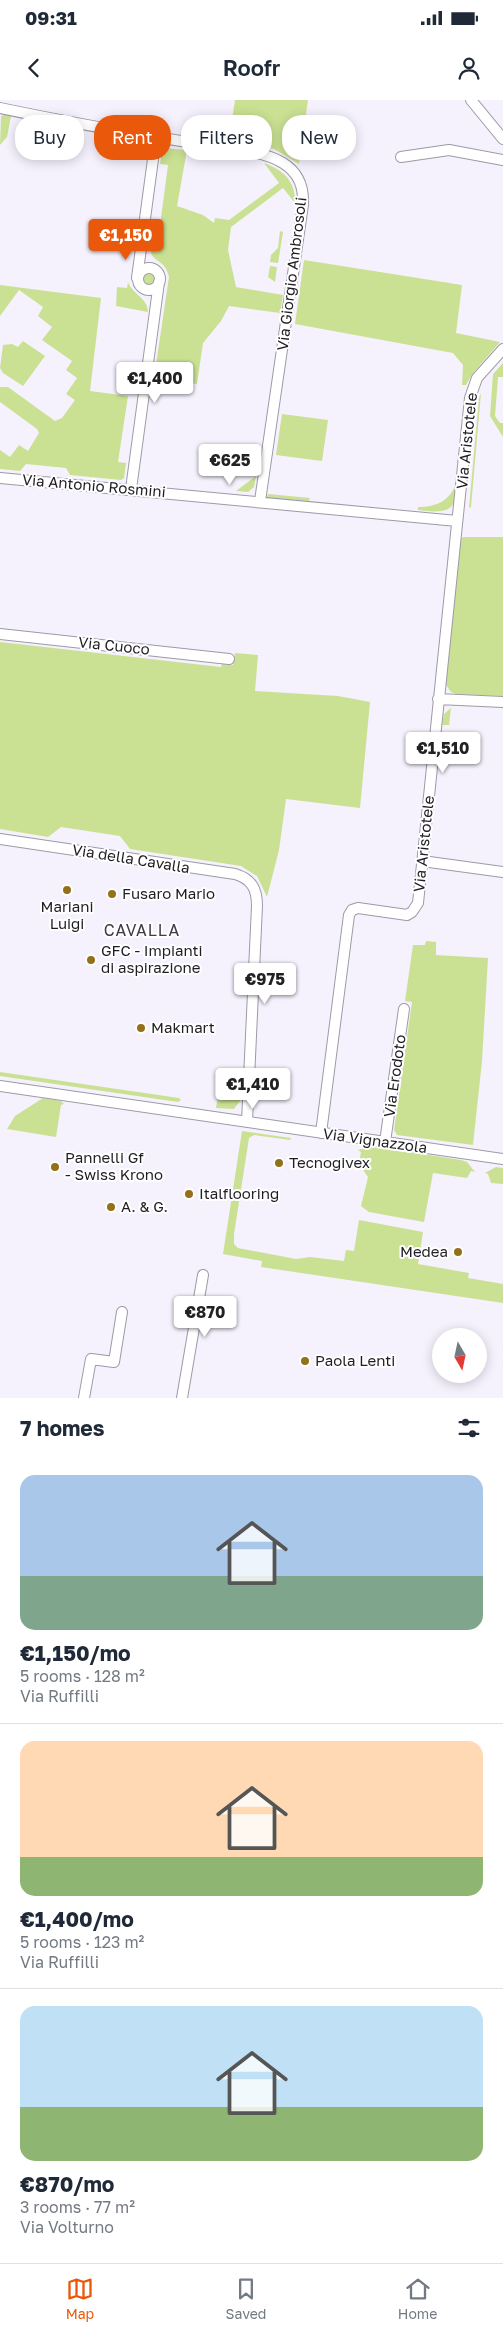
<!DOCTYPE html>
<html lang="en">
<head>
<meta charset="utf-8">
<style>
	:root { --surface:#fff; --page:#f6f6f7; --text:#1f2937; --muted:#747a83; --line:#e0e1e3; --accent:#ea580c }
	body { margin:0; font-family:"Golos Text",sans-serif; background:var(--page); color:var(--text); height:100vh; display:flex; flex-direction:column; font-size:19px; white-space:nowrap }
	* { box-sizing:border-box; margin:0 }
	p { font-size:16px; color:var(--muted) }
	.icon { flex:none; width:28px; height:28px; fill:none; stroke:currentColor; stroke-width:2; stroke-linecap:round; stroke-linejoin:round }
	.map { position:relative; height:1298px; overflow:hidden }
	.side { display:flex; flex-direction:column; background:var(--surface); flex:1 }
	.side>* { flex:none }
	.hud { position:absolute; left:15px; top:15px; width:474px; height:45px; display:flex; gap:10px }
	.needle { width:32px; rotate:171deg }
	.tools { position:absolute; left:432px; top:1228px; display:grid; gap:10px }
	.tools a { display:grid; place-items:center; width:55px; height:55px; border-radius:50%; background:var(--surface); box-shadow:0 2px 12px #0003; font-size:25px }
	.price { position:absolute; translate:-50% -42px; padding:0 11px; border-radius:5px; background:#fff; color:#222; font-size:16px; line-height:32px; filter:drop-shadow(0 1px 2px #0008) }
	.price::after { content:''; position:absolute; left:50%; top:30px; width:15px; height:11px; margin-left:-8px; background:inherit; clip-path:polygon(0 0,100% 0,50% 100%) }
	.price.current { background:var(--accent); color:#fff }
	ul { padding:0; list-style:none }
	li { display:grid; align-content:center; gap:10px; height:265px; padding:0 20px }
	li+li { border-top:1px solid var(--line) }
	li span { display:grid; place-items:center; height:155px; border-radius:15px; color:#555 }
	li>.icon { margin-inline-start:auto }
	span .icon { width:90px; height:90px; fill:#fffc; stroke-width:1 }
	li b { font-size:21px }
	h2 { display:flex; justify-content:space-between; align-items:center; height:60px; padding:0 20px; font-size:21px }
	.tag { padding:0 18px; border-radius:20px; background:var(--surface); box-shadow:0 2px 12px #0003; font-size:18px; line-height:45px }
	.tag.current { background:var(--accent); color:#fff }
	.status { display:flex; justify-content:space-between; align-items:center; height:35px; padding:0 25px; background:var(--surface); direction:ltr }
	.status svg { height:14px; fill:currentColor }
	header { display:flex; justify-content:space-between; align-items:center; height:65px; padding:0 20px; background:var(--surface); font-size:22px; font-weight:600 }
	.tabs { display:flex; justify-content:space-around; align-items:center; height:70px; border-top:1px solid var(--line); background:var(--surface); font-size:14px; color:var(--muted) }
	.tabs a { display:grid; justify-items:center; gap:2px }
	.tabs .current { color:var(--accent) }
	.map>svg:first-child { display:block }
	.green { fill:#cae193 }
	.lines { fill:none; stroke-linecap:round; stroke-linejoin:round }
	.minor-casing { stroke:#9e99a7; stroke-width:12 }
	.minor { stroke:#fff; stroke-width:10 }
	.poi-dot { fill:#947119; stroke:#fff; stroke-width:2 }
	.labels { text-anchor:middle; stroke-width:4; stroke-linejoin:round; paint-order:stroke }
	.street-label { font-size:15px; fill:#201e24; stroke:#fff }
	.poi-label { font-size:15px; fill:#201e24; stroke:#fff; text-anchor:start }
	.neighbourhood-label { font-size:16px; letter-spacing:1px; fill:#403b47; stroke:#fff }
</style>
</head>
<body>
<div class="status"><b>09:31</b><svg viewBox="0 0 49 12"><path d="M0 12V9h3v3zM5 12V6h3v6zM10 12V3h3v9zM15 12V0h3v12zM26 1h20v11H26zM47 4h2v5h-2z"/></svg></div>
<header><svg class="icon" aria-label="back" viewBox="0 0 24 24"><path d="M15 5l-7 7 7 7"/></svg>Roofr<svg class="icon" aria-label="person" viewBox="0 0 24 24"><circle cx="12" cy="8" r="4"/><path d="M4 21q1-7 8-7t8 7"/></svg></header>
<div class="map">
<svg width="503" height="1298" viewBox="0 0 503 1298">
	<rect width="100%" height="100%" fill="#f5f1fd"/>
	<path class="green" d="M235,0H308L299,64L274,49L229,41Z
		M4,15L11,16L7,37L0,45L1,16Z
		M165,48L187,50L177,106L203,115L214,123L215,118L229,120L279,83L264,63C284,70 296,82 295,103L283,88L231,127L228,150L236,187L283,195L280,213L229,206L221,221L203,243L197,284L154,278L169,177C164,153 145,169 151,132L159,133L168,65L160,64L162,51Z
		M280,131L283,132L278,163L270,162L271,155L278,148Z
		M304,160L462,185L456,233L500,242L473,273L466,285H462L463,265L453,253L295,224Z
		M270,166L277,167L275,182L268,177Z
		M141 179a8 8 0 1 1 16 0a8 8 0 1 1-16 0Z
		M128,182C132,194 148,198 148,212L116,206L117,187L127,188Z
		M0,185L101,198L90,291L128,296L118,362L126,363L124,378L121,380L70,375L66,368L26,364L20,371L0,369V350L10,357L19,345L28,351L39,333L37,329L0,302V287H8L55,321L62,318L75,300L66,294L77,278L66,270L72,261L42,240L52,227L38,216L43,207L19,190L0,216Z
		M23,241L45,256L23,286L3,273L0,268L3,245L12,244L18,247Z
		M503,263V277H498L495,316L500,323H503V337L490,316L493,274Z
		M481,293L471,407L469,408L479,298Z
		M282,314L328,320L322,361L276,355Z
		M256,376L254,387L248,392L236,391Z
		M455,386C460,414 439,413 418,410V407C435,407 448,402 455,386Z
		M268,394L310,398L309,401L267,397Z
		M463,437H503V596L456,594L451,592L446,585L460,440Z
		M0,542L221,567L222,564L233,565L235,553L258,555L255,591L338,596L370,602L360,708L286,699L279,750L267,797L257,776L241,766L130,749L120,736L61,727L48,737L0,729Z
		M451,608L449,625H442L444,614Z
		M426,841L436,842V855L488,858L482,961L473,1045L397,1035L394,1030L412,902L405,901L413,845H425Z
		M0,972L179,998L181,1000L178,1002L0,976Z
		M221,975L239,978L241,975L240,1001L234,1009L216,1008Z
		M43,998L61,1001L64,1004L61,1005L56,1037L7,1029L15,1016Z
		M242,1031L291,1038L290,1040L254,1035L249,1038L234,1134V1144L238,1148L296,1159L310,1157L344,1161L346,1150L354,1151L359,1120L423,1132L418,1164L469,1173L468,1178L503,1184V1203L261,1167L262,1161L223,1154Z
		M372,1046L461,1060L467,1062L475,1072L471,1071L467,1078L433,1073L424,1122L369,1112L361,1106L368,1077L359,1064L361,1052L358,1050Z
		M496,1067L503,1068V1084L491,1083L488,1074L485,1073Z"/>
	<g class="lines">
		<g class="minor-casing">
			<path id="minor" d="M471,0L503,39
				M0,8C62,21 124,32 187,42C215,47 258,48 283,63C299,73 304,87 303,105L260,401
				M401,57L449,50L503,60
				M138 179a11 11 0 1 1 22 0a11 11 0 1 1-22 0Z
				M137,178L156,37
				M0,378L457,421
				M131,389L159,182
				M0,534L229,559
				M438,599L503,602
				M0,739L235,774C252,779 257,789 257,806L247,1022
				M422,761L503,772
				M0,986L503,1059
				M321,1033L349,815L352,810L358,808L407,815L412,812L418,803L470,298L477,278L503,249
				M385,1042L404,909
				M84,1298L91,1259L114,1262L122,1212
				M182,1298L203,1175"/>
		</g>
		<use href="#minor" class="minor"/>
	</g>
	<g class="poi-dot">
		<circle cx="67" cy="790" r="5"/>
		<circle cx="112" cy="794" r="5"/>
		<circle cx="91" cy="860" r="5"/>
		<circle cx="141" cy="928" r="5"/>
		<circle cx="279" cy="1063" r="5"/>
		<circle cx="55" cy="1067" r="5"/>
		<circle cx="189" cy="1094" r="5"/>
		<circle cx="111" cy="1107" r="5"/>
		<circle cx="458" cy="1152" r="5"/>
		<circle cx="305" cy="1261" r="5"/>
	</g>
	<g class="labels">
		<g class="street-label">
			<text transform="translate(292 174) rotate(-83)" y="5">Via Giorgio Ambrosoli</text>
			<text transform="translate(467 341) rotate(-84)" y="5">Via Aristotele</text>
			<text transform="translate(94 386) rotate(5)" y="5">Via Antonio Rosmini</text>
			<text transform="translate(114 546) rotate(6)" y="5">Via Cuoco</text>
			<text transform="translate(424 744) rotate(-84)" y="5">Via Aristotele</text>
			<text transform="translate(131 759) rotate(9)" y="5">Via della Cavalla</text>
			<text transform="translate(395 976) rotate(-82)" y="5">Via Erodoto</text>
			<text transform="translate(375 1041) rotate(8)" y="5">Via Vignazzola</text>
		</g>
		<g class="poi-label">
			<text x="122" y="799">Fusaro Mario</text>
			<text x="67" y="812" text-anchor="middle">Mariani<tspan x="67" dy="17">Luigi</tspan></text>
			<text x="101" y="856">GFC - Impianti<tspan x="101" dy="17">di aspirazione</tspan></text>
			<text x="151" y="933">Makmart</text>
			<text x="65" y="1063">Pannelli Gf<tspan x="65" dy="17">- Swiss Krono</tspan></text>
			<text x="289" y="1068">Tecnogivex</text>
			<text x="199" y="1099">Italflooring</text>
			<text x="121" y="1112">A. &amp; G.</text>
			<text x="448" y="1157" text-anchor="end">Medea</text>
			<text x="315" y="1266">Paola Lenti</text>
		</g>
		<g class="neighbourhood-label">
			<text x="142" y="836">CAVALLA</text>
		</g>
	</g>
</svg>
<div class="tools">
<a><svg class="needle" viewBox="-14 -14 28 28"><path d="M0-13l5 13h-10z" fill="#e53935"/><path d="M0 13l5-13h-10z" fill="#747a83"/></svg></a>
</div>
<b class="price current" style="left:126px;top:161px">€1,150</b>
<b class="price" style="left:155px;top:304px">€1,400</b>
<b class="price" style="left:230px;top:386px">€625</b>
<b class="price" style="left:443px;top:674px">€1,510</b>
<b class="price" style="left:265px;top:905px">€975</b>
<b class="price" style="left:253px;top:1010px">€1,410</b>
<b class="price" style="left:205px;top:1238px">€870</b>
<div class="hud">
<a class="tag">Buy</a>
<a class="tag current">Rent</a>
<a class="tag">Filters</a>
<a class="tag">New</a>
</div>
</div>
<section class="side">
<h2>7 homes<svg class="icon" aria-label="filters" viewBox="0 0 24 24"><path d="M4 7h16M4 17h16"/><circle cx="9" cy="7" r="2"/><circle cx="15" cy="17" r="2"/></svg></h2>
<ul>
<li><span style="background:linear-gradient(#a9c7e8 65%,#7fa58c 0)"><svg class="icon" aria-label="home" viewBox="0 0 24 24"><path d="M3 11l9-7 9 7M6 9v11h12V9"/></svg></span><div><b>€1,150/mo</b><p>5 rooms · 128 m²</p><p>Via Ruffilli</p></div></li>
<li><span style="background:linear-gradient(#ffd9b3 75%,#8fb573 0)"><svg class="icon" aria-label="home" viewBox="0 0 24 24"><path d="M3 11l9-7 9 7M6 9v11h12V9"/></svg></span><div><b>€1,400/mo</b><p>5 rooms · 123 m²</p><p>Via Ruffilli</p></div></li>
<li><span style="background:linear-gradient(#bfe0f5 65%,#8fb573 0)"><svg class="icon" aria-label="home" viewBox="0 0 24 24"><path d="M3 11l9-7 9 7M6 9v11h12V9"/></svg></span><div><b>€870/mo</b><p>3 rooms · 77 m²</p><p>Via Volturno</p></div></li>
</ul>
</section>
<nav class="tabs">
<a class="current"><svg class="icon" aria-label="map" viewBox="0 0 24 24"><path d="M3 6l6-2 6 2 6-2v14l-6 2-6-2-6 2zM9 4v14M15 6v14"/></svg>Map</a>
<a><svg class="icon" aria-label="saved" viewBox="0 0 24 24"><path d="M7 4h10v16l-5-4-5 4z"/></svg>Saved</a>
<a><svg class="icon" aria-label="home" viewBox="0 0 24 24"><path d="M3 11l9-7 9 7M6 9v11h12V9"/></svg>Home</a>
</nav>
</body>
</html>
